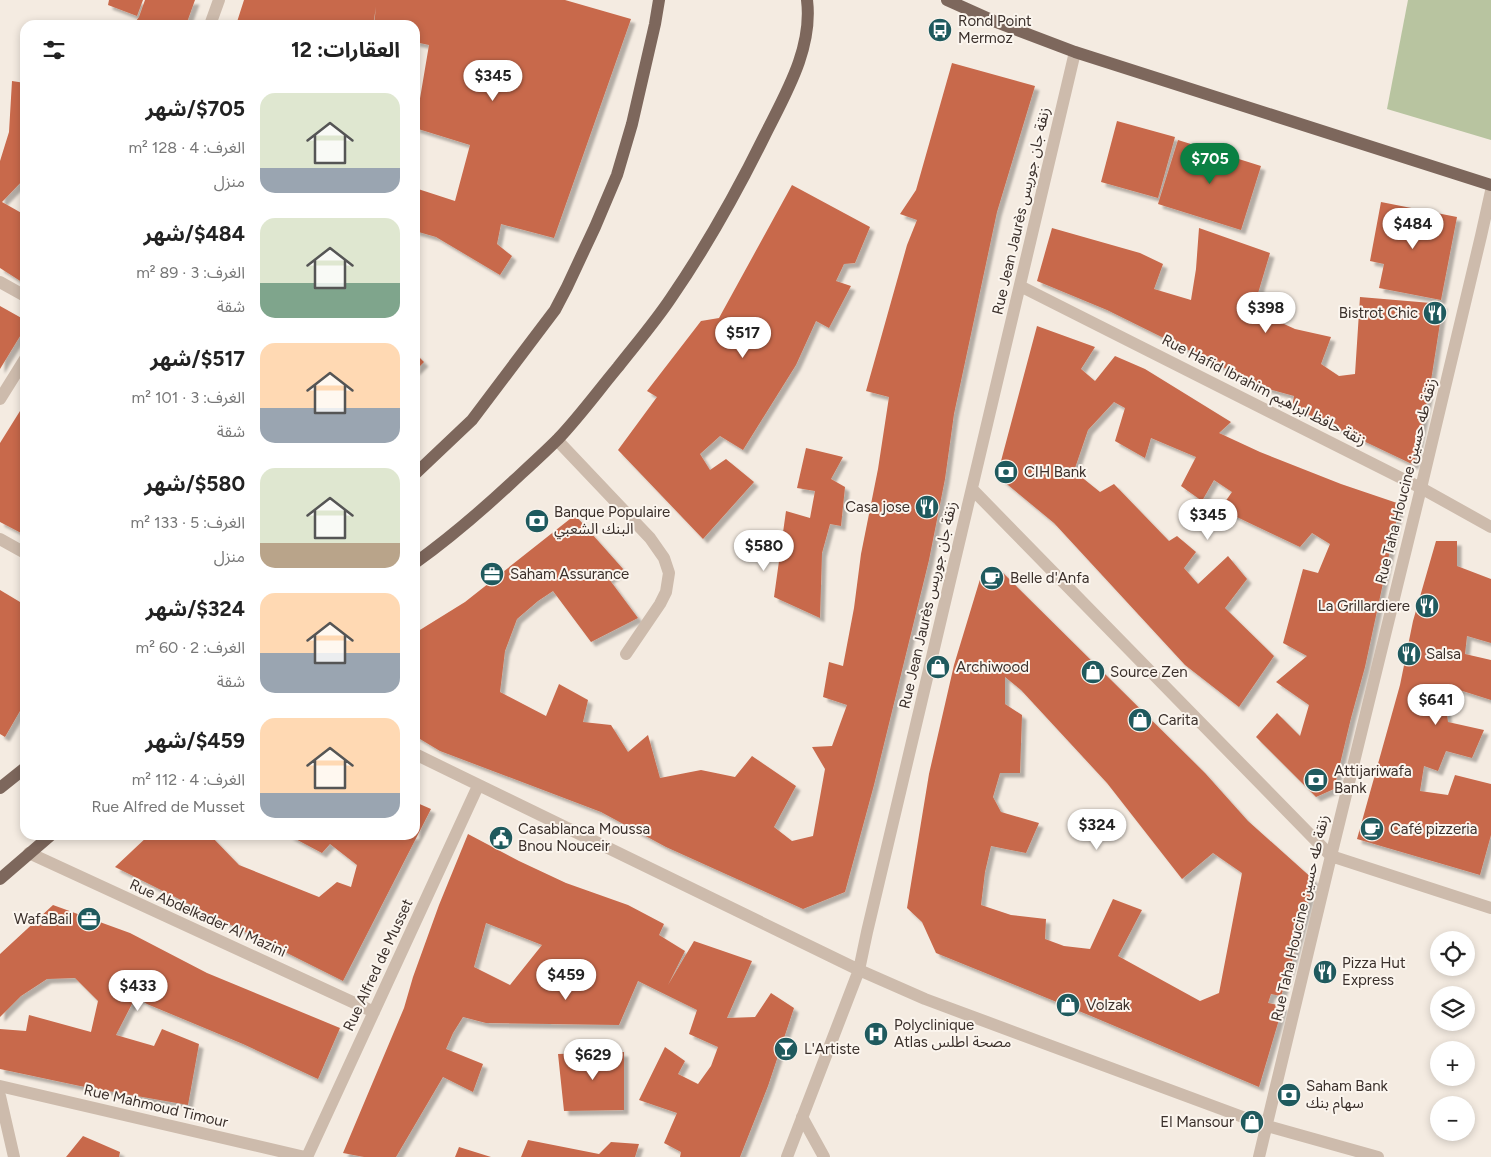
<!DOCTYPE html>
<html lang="ar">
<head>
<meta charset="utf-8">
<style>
	:root { --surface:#fff; --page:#f2f2f2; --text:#222; --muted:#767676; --accent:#0b8043 }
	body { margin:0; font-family:Figtree,"Noto Sans Arabic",sans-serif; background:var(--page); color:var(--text); direction:rtl; height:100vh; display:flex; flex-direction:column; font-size:19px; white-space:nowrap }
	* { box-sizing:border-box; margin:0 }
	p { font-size:16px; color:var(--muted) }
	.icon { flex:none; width:28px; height:28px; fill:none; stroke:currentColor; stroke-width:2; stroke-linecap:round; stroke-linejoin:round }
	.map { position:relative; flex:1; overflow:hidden; direction:ltr }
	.panel { position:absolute; left:20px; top:20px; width:400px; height:820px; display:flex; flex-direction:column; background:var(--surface); border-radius:15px; box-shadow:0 2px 8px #0003; direction:rtl }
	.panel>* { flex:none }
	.fabs { position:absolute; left:1430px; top:931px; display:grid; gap:10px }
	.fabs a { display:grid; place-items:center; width:45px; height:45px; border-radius:50%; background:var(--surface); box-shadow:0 2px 8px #0003; font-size:25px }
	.price { position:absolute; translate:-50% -42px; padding:0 11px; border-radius:18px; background:#fff; color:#222; font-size:16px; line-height:32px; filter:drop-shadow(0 1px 2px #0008) }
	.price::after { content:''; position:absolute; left:50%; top:30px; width:15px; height:11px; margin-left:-8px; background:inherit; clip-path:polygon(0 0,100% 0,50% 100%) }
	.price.selected { background:var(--accent); color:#fff }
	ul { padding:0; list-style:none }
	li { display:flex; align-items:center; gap:15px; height:125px; padding:0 20px }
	li span { display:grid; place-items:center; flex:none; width:140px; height:100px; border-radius:15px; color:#555 }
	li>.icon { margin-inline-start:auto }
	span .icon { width:60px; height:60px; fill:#fffc; stroke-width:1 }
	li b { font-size:21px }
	h2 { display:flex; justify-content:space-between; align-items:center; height:60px; padding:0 20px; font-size:21px }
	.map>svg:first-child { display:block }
	.green { fill:#b8c4a0 }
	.building { fill:#c8694b; fill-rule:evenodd; filter:url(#shadow) }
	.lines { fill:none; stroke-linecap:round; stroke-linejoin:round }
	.minor { stroke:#cdbbac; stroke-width:12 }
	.major { stroke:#7d675c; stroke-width:12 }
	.labels { text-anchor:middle; stroke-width:4; stroke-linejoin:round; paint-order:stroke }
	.poi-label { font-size:15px; fill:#3b302b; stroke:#fbf5ee; text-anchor:start }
	.street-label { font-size:15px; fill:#3b302b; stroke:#fbf5ee }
</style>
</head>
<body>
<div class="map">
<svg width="1491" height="1157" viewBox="0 0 1491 1157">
	<defs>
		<filter id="shadow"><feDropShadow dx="4.5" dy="4.5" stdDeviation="1" flood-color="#0004"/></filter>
	</defs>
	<rect width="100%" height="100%" fill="#f4ebe1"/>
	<path class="green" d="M1408,0H1491V140L1387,109Z"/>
	<path class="building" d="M109,0H143L137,16L108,5Z
		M145,0H195L186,25H133L139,17Z
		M244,0H565L631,19L554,238L501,224L497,244L512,256L500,275L436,237L415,231V188L455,201L470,145L415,128L429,45L415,42V25H374L376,7L373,25H236Z
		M952,63L1035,86L997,212L954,414L945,479L929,560L874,785L845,892L803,909L666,847L601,812L440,751L415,736V633L465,602L575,515L624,570L609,579L638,618L591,642L553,591L538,601L517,619L505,651L500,692L546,716L559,684L588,700L583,722L611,725L628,752L648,735L660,778L701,770L735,777L752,756L796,786L774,827L792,841L813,836L825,769L812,747L832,746L847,705L823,697L829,662L843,666L854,608L861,554L878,469L889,397L866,391L907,245L917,220L900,214L916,190Z
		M12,81L25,83V178L2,202L25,215V284L0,268V161L9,132Z
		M1117,121L1175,137L1158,198L1101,182Z
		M1178,140L1261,166L1241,230L1158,204Z
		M792,185L870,227L855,263L844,264L836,281L851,286L829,328L816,321L796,365L743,450L720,436L700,454L710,470L726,459L754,482L703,539L618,450L657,397L647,391L701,321L719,318Z
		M1381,202L1457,217L1441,300L1379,288L1384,264L1370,261Z
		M1052,228L1140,253L1163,264L1154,289L1191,300L1196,269L1199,228L1270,253L1253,310L1295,329L1331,337L1321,364L1339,376L1355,374L1360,297L1443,304L1430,387L1414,465L1292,407L1294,396L1265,388L1107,310L1037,281Z
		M0,306L25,320V328L0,369Z
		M1037,326L1095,347L1081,369L1095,381L1115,356L1145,369L1231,422L1219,433L1260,452L1341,484L1400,504L1365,667L1351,718L1334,789L1316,797L1256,737L1277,713L1300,736L1309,705L1276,682L1307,656L1283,643L1303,569L1318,573L1330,544L1312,533L1300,547L1220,509L1232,492L1214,480L1202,501L1181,486L1196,457L1151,438L1145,458L1115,441L1125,408L1114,402L1088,430L1074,471L1100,492L1114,484L1169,541L1177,536L1196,552L1184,568L1198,584L1228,556L1247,579L1225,608L1274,656L1239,707L1185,665L1054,523L997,476Z
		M415,353L424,362L415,371Z
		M25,403V535L0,522V443Z
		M806,448L843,457L831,479L845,487L841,526L830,524L822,553L820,618L774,597L786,511L810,518L815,491L797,488Z
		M1436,541H1457V566L1491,579V643L1467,636L1465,654L1491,660V700L1450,687L1446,707L1448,722L1484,730L1472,758L1446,751L1438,771L1424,766L1420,791L1448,795L1455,775L1491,784V835L1480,875L1357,839L1400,685L1413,621Z
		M998,568L1205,773L1248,821L1314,880L1290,969L1281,996L1271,994L1268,1003L1283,1006L1259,1087L1091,1016L936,953L922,922L907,908L929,774L954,665L981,576ZM1005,677L1021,690L1107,783L1182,879L1213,853L1242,873L1219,993L1200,1001L1118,956L1142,910L1113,899L1090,949L1064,946L1045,939L1046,919L1011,915L981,905L985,872L991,846L1026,853L1039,823L1001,812L993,797L1000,773H1020L1022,715L1005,704Z
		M0,590L25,605V705L24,704L5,737L0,734Z
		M415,802L431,809L343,981L115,867L149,835H210L239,865L319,897L337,882L351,887L357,865L330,844L322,853L288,835H415Z
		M468,834L519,861L566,883L628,905L664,924L659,935L685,951L668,985L694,941L752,961L727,1018L755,1017L771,993L794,1008L768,1086L740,1157H680L681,1152L664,1143L677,1113L639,1100L665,1047L685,1061L678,1074L698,1084L711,1066L718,1047L689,1034L697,1010L638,981L619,1025L486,1023L463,1017L453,1033L446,1049L483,1064L473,1092L443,1077L396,1157H364L343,1153L404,1008L413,977L439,905ZM486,923L542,945L510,985L474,967Z
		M53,905L130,933L207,973L340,1028L318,1079L243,1044L147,1004L136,996L116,1035L154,1046L162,1029L199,1044L188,1105L80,1086L0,1069V1029L26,1031L29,1015L91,1032L98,1001L75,978L47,979L21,996L0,1017V954Z
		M624,1052V1110L564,1111L558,1054Z
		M83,1136L120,1152L119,1157H66Z
		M528,1140L599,1154L611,1142L639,1144L635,1157H521Z
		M459,1147L491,1157H455Z"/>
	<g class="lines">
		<path class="minor" d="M210,25L219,0
			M0,282L25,296
			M1020,286L1421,488L1491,527
			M0,399L25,359
			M557,440L650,538L664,558L669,573L666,592L660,604L626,654
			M972,489L1331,856L1491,908
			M0,539L25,553
			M415,754L859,970L925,999L1267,1126L1378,1157
			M29,853L374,1012
			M0,1086L305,1157
			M0,1096L14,1157
			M802,1117L824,1157
			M307,1157L478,786
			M787,1157L859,970L867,932L1075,52
			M1259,1157L1331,856L1421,488L1481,236L1491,191"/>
		<path class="major" d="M947,0L996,22L1075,52L1491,185
			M415,474L472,420L555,310L567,287L595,227L617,175L632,124L655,24L659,0
			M415,563C454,535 487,506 522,473C534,462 546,451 558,439C579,417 598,391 618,367C636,344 655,322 671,298C706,247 738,190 765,135C786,93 813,48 807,0
			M0,788L25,768
			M0,879L51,835"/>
	</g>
	<defs>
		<g id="bus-disc" transform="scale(1.25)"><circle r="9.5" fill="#1f5a5e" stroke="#fbf5ee"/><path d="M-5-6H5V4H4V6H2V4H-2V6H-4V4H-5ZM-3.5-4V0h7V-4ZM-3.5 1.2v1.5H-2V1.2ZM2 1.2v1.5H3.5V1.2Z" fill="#fff"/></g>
		<g id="restaurant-disc" transform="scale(1.25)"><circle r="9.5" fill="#1f5a5e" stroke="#fbf5ee"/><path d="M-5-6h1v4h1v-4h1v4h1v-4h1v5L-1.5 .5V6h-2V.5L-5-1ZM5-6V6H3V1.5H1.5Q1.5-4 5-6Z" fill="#fff"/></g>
		<g id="bank-disc" transform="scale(1.25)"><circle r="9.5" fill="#1f5a5e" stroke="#fbf5ee"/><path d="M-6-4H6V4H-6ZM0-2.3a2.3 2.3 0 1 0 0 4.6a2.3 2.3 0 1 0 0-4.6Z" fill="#fff"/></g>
		<g id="office-disc" transform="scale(1.25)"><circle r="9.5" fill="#1f5a5e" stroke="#fbf5ee"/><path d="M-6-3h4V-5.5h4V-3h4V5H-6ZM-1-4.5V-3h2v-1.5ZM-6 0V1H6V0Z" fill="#fff"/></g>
		<g id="cafe-disc" transform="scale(1.25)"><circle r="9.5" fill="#1f5a5e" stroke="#fbf5ee"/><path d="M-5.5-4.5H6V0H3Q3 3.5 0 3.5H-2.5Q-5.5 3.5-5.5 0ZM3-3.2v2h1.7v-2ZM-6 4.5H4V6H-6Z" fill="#fff"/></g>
		<g id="shop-disc" transform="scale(1.25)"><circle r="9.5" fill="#1f5a5e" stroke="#fbf5ee"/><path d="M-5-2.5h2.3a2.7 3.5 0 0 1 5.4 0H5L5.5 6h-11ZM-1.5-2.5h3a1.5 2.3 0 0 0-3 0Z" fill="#fff"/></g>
		<g id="civic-disc" transform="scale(1.25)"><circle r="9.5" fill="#1f5a5e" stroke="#fbf5ee"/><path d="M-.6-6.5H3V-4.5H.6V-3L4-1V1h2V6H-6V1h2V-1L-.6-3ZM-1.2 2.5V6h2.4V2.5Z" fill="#fff"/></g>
		<g id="hospital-disc" transform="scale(1.25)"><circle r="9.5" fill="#1f5a5e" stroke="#fbf5ee"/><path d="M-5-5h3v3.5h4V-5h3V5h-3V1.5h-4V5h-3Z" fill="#fff"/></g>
		<g id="bar-disc" transform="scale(1.25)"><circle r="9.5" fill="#1f5a5e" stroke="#fbf5ee"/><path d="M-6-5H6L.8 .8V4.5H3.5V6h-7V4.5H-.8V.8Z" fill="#fff"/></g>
	</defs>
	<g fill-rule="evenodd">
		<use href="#bus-disc" x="940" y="30"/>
		<use href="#restaurant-disc" x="1435" y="313"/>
		<use href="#bank-disc" x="1006" y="472"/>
		<use href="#restaurant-disc" x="927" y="507"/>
		<use href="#bank-disc" x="537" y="521"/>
		<use href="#office-disc" x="492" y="574"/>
		<use href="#cafe-disc" x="992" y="578"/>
		<use href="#restaurant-disc" x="1427" y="606"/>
		<use href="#restaurant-disc" x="1409" y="654"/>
		<use href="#shop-disc" x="938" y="667"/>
		<use href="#shop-disc" x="1093" y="672"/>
		<use href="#shop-disc" x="1140" y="720"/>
		<use href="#bank-disc" x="1316" y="780"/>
		<use href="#cafe-disc" x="1372" y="829"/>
		<use href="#civic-disc" x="501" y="838"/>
		<use href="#office-disc" x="89" y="919"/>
		<use href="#restaurant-disc" x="1325" y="972"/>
		<use href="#shop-disc" x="1068" y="1005"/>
		<use href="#hospital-disc" x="876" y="1034"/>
		<use href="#bar-disc" x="786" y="1049"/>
		<use href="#bank-disc" x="1289" y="1095"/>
		<use href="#shop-disc" x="1252" y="1122"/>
	</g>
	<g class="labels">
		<g class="poi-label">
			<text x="958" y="26">Rond Point<tspan x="958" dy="17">Mermoz</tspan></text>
			<text x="1418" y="318" text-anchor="end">Bistrot Chic</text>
			<text x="1024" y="477">CIH Bank</text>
			<text x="910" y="512" text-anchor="end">Casa jose</text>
			<text x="554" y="517">Banque Populaire<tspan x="554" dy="17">البنك الشعبي</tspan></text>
			<text x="510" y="579">Saham Assurance</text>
			<text x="1010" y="583">Belle d'Anfa</text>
			<text x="1410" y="611" text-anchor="end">La Grillardiere</text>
			<text x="1426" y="659">Salsa</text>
			<text x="956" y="672">Archiwood</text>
			<text x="1110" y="677">Source Zen</text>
			<text x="1158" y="725">Carita</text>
			<text x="1334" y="776">Attijariwafa<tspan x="1334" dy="17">Bank</tspan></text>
			<text x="518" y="834">Casablanca Moussa<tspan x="518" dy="17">Bnou Nouceir</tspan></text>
			<text x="1390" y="834">Café pizzeria</text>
			<text x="72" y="924" text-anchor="end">WafaBail</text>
			<text x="1342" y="968">Pizza Hut<tspan x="1342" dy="17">Express</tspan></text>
			<text x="1086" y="1010">Volzak</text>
			<text x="894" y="1030">Polyclinique<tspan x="894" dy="17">Atlas مصحة اطلس</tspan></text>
			<text x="804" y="1054">L'Artiste</text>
			<text x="1306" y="1091">Saham Bank<tspan x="1306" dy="17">سهام بنك</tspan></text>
			<text x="1234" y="1127" text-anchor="end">El Mansour</text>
		</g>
		<g class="street-label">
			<text transform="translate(1021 211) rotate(-77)" y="5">Rue Jean Jaurès زنقة جان جوريس</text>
			<text transform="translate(1264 390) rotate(27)" y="5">Rue Hafid Ibrahim زنقة حافظ ابراهيم</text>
			<text transform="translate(1406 481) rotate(-76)" y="5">Rue Taha Houcine زنقة طه حسين</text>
			<text transform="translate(928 605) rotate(-77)" y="5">Rue Jean Jaurès زنقة جان جوريس</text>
			<text transform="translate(208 918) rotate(24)" y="5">Rue Abdelkader Al Mazini</text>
			<text transform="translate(1300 918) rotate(-77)" y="5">Rue Taha Houcine زنقة طه حسين</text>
			<text transform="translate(378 965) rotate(-65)" y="5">Rue Alfred de Musset</text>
			<text transform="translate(156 1106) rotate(13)" y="5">Rue Mahmoud Timour</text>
		</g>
	</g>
</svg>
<div class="fabs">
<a><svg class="icon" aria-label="locate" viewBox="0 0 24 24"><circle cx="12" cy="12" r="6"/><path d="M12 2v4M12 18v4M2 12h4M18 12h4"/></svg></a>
<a><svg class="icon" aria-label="layers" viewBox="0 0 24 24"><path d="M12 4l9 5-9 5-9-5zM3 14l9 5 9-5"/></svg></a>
<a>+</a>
<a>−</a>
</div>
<b class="price" style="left:493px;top:102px">$345</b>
<b class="price selected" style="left:1210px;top:185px">$705</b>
<b class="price" style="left:1413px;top:250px">$484</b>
<b class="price" style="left:1266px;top:334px">$398</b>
<b class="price" style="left:743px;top:359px">$517</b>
<b class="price" style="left:1208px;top:541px">$345</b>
<b class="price" style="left:764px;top:572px">$580</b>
<b class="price" style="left:1436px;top:726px">$641</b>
<b class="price" style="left:1097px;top:851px">$324</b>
<b class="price" style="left:566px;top:1001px">$459</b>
<b class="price" style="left:138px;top:1012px">$433</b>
<b class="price" style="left:593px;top:1081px">$629</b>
<section class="panel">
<h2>العقارات: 12<svg class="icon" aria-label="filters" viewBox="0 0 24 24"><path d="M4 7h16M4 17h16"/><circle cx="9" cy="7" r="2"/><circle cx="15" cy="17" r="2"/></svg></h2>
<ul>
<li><span style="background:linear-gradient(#dfe7d0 75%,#9aa5b1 0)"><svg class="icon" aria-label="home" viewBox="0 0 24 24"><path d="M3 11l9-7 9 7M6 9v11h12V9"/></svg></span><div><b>$705/شهر</b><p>الغرف: 4 · 128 m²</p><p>منزل</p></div></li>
<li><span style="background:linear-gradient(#dfe7d0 65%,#7fa58c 0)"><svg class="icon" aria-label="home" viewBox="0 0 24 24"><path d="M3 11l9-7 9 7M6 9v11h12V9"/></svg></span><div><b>$484/شهر</b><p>الغرف: 3 · 89 m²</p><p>شقة</p></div></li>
<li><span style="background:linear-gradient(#ffd9b3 65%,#9aa5b1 0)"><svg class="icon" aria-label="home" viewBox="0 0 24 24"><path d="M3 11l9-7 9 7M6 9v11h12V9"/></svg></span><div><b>$517/شهر</b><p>الغرف: 3 · 101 m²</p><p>شقة</p></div></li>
<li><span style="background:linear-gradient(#dfe7d0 75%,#b9a48a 0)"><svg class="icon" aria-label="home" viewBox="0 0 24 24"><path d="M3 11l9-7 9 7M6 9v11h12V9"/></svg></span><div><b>$580/شهر</b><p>الغرف: 5 · 133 m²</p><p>منزل</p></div></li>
<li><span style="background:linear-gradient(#ffd9b3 60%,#9aa5b1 0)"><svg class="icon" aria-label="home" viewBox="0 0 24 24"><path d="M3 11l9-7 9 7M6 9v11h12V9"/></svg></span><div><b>$324/شهر</b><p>الغرف: 2 · 60 m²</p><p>شقة</p></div></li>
<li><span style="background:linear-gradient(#ffd9b3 75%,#9aa5b1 0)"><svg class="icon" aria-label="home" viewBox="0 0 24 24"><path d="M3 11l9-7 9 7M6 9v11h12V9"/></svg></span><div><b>$459/شهر</b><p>الغرف: 4 · 112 m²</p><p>Rue Alfred de Musset</p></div></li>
</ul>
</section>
</div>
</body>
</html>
